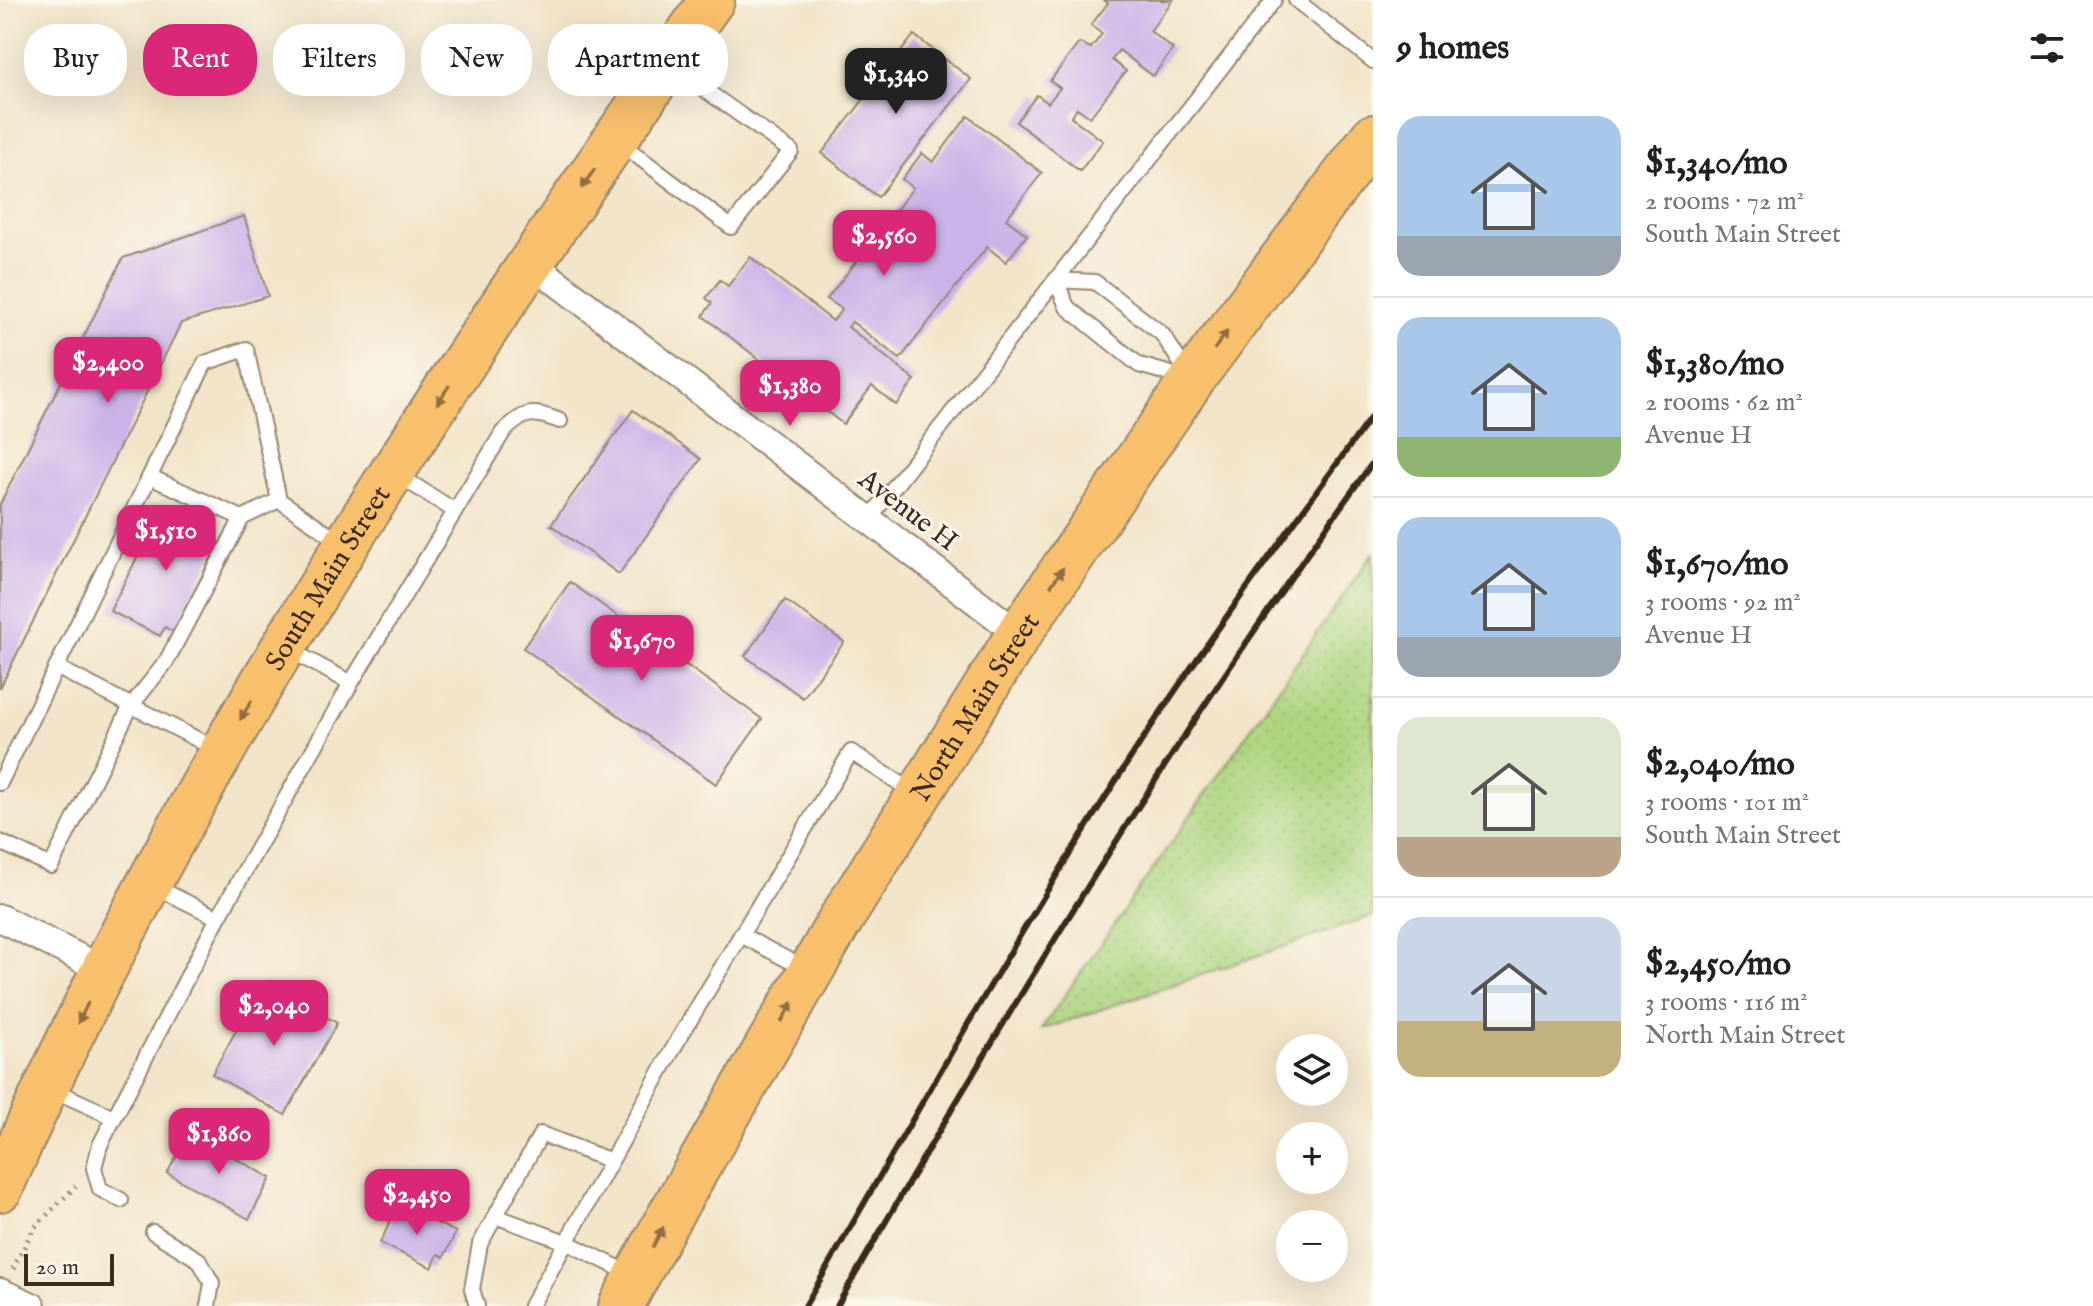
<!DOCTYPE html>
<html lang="en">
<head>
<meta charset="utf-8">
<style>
	:root { --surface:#fff; --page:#f2f2f2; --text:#202124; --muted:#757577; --line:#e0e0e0; --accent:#db2777 }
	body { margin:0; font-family:"IM FELL English",serif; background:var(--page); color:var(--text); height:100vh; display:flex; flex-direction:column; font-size:30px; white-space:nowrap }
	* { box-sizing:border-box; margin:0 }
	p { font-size:26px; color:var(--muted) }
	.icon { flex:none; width:44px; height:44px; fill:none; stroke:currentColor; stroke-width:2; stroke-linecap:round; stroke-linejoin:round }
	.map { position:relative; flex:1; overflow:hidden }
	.sheet { display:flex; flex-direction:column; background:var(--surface); width:720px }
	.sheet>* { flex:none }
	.top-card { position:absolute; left:24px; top:24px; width:760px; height:72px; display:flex; gap:16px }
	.controls { position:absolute; left:1276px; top:1034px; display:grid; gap:16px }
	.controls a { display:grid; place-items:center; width:72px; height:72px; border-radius:50%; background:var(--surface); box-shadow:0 8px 32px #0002; font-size:40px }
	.scale { position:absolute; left:24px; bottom:20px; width:90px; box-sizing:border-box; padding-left:8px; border:4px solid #3b2a1e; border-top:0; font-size:22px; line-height:28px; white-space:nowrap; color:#3b2a1e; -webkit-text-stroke:6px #fbf7ec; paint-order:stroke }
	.price { position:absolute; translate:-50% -68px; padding:0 18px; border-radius:16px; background:var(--accent); color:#fff; font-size:26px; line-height:52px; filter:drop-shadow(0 2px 4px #0008) }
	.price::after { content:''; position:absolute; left:50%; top:48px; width:24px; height:18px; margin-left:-12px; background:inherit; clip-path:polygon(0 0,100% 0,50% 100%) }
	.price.active { background:#222; color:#fff }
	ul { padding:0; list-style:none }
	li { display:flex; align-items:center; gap:24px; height:200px; padding:0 24px }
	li+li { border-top:2px solid var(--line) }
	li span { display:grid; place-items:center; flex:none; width:224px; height:160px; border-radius:24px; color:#555 }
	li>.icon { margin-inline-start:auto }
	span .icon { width:96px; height:96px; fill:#fffc; stroke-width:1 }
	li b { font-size:34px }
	h2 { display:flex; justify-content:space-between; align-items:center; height:96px; padding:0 24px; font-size:34px }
	.chip { padding:0 28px; border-radius:32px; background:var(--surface); box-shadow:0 8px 32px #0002; font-size:28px; line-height:72px }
	.chip.active { background:var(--accent); color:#fff }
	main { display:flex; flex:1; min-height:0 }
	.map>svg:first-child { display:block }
	.grass { fill:url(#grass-dots); stroke:#748050; stroke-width:2 }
	.building { fill:#cbb3e8 }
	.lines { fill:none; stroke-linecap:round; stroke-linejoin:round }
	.service-casing { stroke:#968773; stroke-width:18 }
	.minor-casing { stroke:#968773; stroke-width:30 }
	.trunk-casing { stroke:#968773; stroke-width:48 }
	.path { stroke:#968773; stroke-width:5; stroke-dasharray:2 6; stroke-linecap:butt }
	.service { stroke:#fff; stroke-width:14 }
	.minor { stroke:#fff; stroke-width:26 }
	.trunk { stroke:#f8bf6c; stroke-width:44 }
	.rail { stroke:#3b2a1e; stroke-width:6 }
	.oneway { fill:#906d41 }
	.labels { text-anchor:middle; stroke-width:6; stroke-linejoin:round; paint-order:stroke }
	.street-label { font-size:28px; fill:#3b2a1e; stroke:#fbf7ec }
</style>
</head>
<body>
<main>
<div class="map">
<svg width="1373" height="1306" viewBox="0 0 1373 1306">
	<defs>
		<pattern id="grass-dots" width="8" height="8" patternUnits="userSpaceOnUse" patternTransform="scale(2)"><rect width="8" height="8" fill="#aed681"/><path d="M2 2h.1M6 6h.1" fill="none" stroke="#97b86f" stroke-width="1.8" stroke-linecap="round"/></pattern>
	</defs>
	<rect width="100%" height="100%" fill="#fbf7ec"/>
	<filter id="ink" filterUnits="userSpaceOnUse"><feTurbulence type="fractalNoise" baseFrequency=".0125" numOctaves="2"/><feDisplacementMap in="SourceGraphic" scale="16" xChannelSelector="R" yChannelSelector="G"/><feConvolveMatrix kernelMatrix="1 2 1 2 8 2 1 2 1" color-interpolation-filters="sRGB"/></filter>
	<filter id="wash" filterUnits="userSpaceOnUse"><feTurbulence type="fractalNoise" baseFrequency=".006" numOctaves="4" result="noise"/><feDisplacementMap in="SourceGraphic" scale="32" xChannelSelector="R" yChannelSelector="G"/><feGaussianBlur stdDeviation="1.8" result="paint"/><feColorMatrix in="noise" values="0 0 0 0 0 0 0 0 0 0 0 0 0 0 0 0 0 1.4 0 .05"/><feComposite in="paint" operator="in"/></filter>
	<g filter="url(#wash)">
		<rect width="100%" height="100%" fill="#f2e4c8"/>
		<path class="grass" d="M1373,553V916L1041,1030L1366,563Z"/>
		<g id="blocks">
			<path class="building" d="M1104,0H1173L1150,31L1173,49L1153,76L1119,50L1112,60L1126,71L1090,117L1077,108L1071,117L1103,141L1080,171L1016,122L1037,95L1048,103L1060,88L1050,81L1079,43L1091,48L1102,34L1091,25L1108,3Z
				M914,35L971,79L878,197L822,153Z
				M968,116L1042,173L1006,219L1027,235L1006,262L987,247L900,359L852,322L848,327L915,380L896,405L872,386L843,424L703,316L712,303L706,298L720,280L728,286L750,257L833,321L842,309L827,299L913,188L902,179L922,153L933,162Z
				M244,216L268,296L181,323L0,688V504L123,258Z
				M633,410L701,459L619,574L551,525Z
				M163,506L214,532L209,540L218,544L174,632L165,627L160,636L110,611Z
				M570,582L762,719L716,784L523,648Z
				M785,600L844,642L803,698L745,656Z
				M263,982L337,1023L285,1115L212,1074Z
				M190,1133L271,1178L249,1219L167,1173Z
				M398,1205L456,1232L444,1257L438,1254L432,1268L380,1243Z"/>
		</g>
	</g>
	<g filter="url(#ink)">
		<use href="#blocks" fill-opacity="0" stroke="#968773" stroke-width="2"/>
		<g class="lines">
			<g class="service-casing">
				<path id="service" d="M1296,0L1373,61
					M619,142L731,227L791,151L673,67
					M1056,280L1095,282L1162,334L1192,380L1139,365L1067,307Z
					M398,475L455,511
					M150,477L242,518
					M869,519L1274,0
					M288,649L351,683
					M58,668L218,750
					M0,783L205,363L246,349L279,500L342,543
					M0,842L51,866L131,706L166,662L242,518L279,500
					M154,886L218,918
					M741,935L807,970
					M51,1089L113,1117
					M121,1200L100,1189L94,1168L100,1145L218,918L351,683L503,432C525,411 531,410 560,421
					M495,1216L566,1242L633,1275
					M153,1232L199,1260L212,1283L208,1306
					M477,1306L472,1289L480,1244L541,1134L611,1161
					M531,1306L678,1040L851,752L915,793"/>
			</g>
			<g class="minor-casing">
				<path id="minor" d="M530,262L1019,634
					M0,918L104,970
					M0,1292L32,1306"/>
			</g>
			<g class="trunk-casing">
				<g id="trunk">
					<path id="s1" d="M0,1189C185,764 448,378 712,0"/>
					<path id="s2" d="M621,1306L665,1224L838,924L1019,634L1192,380L1373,137"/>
				</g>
			</g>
			<path class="path" d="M13,1269L34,1228L76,1186"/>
			<use href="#service" class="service"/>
			<use href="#minor" class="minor"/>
			<use href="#trunk" class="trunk"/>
			<path class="rail" d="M805,1306C914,1118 1020,927 1139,745C1213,632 1294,523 1373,414
				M837,1306C1004,1016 1176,733 1373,462"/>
		</g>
		<defs><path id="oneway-solid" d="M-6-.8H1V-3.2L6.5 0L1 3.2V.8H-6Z" transform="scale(2)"/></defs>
		<g class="oneway">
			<use href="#oneway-solid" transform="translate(588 179) rotate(125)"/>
			<use href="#oneway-solid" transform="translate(1221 340) rotate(-54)"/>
			<use href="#oneway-solid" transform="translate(443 395) rotate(123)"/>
			<use href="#oneway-solid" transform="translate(1057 577) rotate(-56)"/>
			<use href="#oneway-solid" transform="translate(246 710) rotate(121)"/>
			<use href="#oneway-solid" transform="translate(787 1012) rotate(-60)"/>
			<use href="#oneway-solid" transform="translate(83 1013) rotate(116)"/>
			<use href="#oneway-solid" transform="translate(658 1237) rotate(-62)"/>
		</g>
	</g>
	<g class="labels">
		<g class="street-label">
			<text transform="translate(909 509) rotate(37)" y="10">Avenue H</text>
			<text dy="10" stroke="none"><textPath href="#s1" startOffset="694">South Main Street</textPath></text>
			<text dy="10" stroke="none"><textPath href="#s2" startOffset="696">North Main Street</textPath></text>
		</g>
	</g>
</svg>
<div class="controls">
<a><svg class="icon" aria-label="layers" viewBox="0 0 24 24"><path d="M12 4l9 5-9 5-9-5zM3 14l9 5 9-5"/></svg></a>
<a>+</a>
<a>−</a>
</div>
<div class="scale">20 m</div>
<b class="price active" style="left:896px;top:116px">$1,340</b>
<b class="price" style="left:884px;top:278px">$2,560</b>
<b class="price" style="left:108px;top:405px">$2,400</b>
<b class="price" style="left:790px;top:428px">$1,380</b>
<b class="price" style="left:166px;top:573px">$1,510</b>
<b class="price" style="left:642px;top:683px">$1,670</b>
<b class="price" style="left:274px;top:1048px">$2,040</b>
<b class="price" style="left:219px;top:1176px">$1,860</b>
<b class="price" style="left:417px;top:1237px">$2,450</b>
<div class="top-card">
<a class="chip">Buy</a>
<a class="chip active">Rent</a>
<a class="chip">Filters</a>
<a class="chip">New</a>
<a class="chip">Apartment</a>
</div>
</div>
<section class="sheet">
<h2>9 homes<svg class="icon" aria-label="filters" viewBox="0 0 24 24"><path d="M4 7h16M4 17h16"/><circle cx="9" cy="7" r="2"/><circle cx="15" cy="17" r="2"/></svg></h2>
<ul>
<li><span style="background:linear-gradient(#a9c7e8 75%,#9aa5b1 0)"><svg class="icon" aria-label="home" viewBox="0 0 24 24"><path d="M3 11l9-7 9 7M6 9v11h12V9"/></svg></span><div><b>$1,340/mo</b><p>2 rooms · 72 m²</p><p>South Main Street</p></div></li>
<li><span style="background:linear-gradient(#a9c7e8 75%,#8fb573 0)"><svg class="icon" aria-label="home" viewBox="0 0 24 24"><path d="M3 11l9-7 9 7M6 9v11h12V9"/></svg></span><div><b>$1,380/mo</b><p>2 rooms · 62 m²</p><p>Avenue H</p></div></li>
<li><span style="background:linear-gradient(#a9c7e8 75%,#9aa5b1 0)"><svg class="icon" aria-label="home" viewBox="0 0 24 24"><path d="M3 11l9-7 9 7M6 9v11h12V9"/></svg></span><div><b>$1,670/mo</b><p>3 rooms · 92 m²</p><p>Avenue H</p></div></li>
<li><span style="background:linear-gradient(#dfe7d0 75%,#b9a48a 0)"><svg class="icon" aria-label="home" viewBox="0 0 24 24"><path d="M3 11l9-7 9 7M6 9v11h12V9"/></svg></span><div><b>$2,040/mo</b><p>3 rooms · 101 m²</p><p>South Main Street</p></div></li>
<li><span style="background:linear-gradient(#c9d6e8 65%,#c2b280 0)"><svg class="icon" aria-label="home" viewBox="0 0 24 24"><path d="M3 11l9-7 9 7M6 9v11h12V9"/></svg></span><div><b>$2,450/mo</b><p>3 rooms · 116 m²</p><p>North Main Street</p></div></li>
</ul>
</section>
</main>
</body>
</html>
